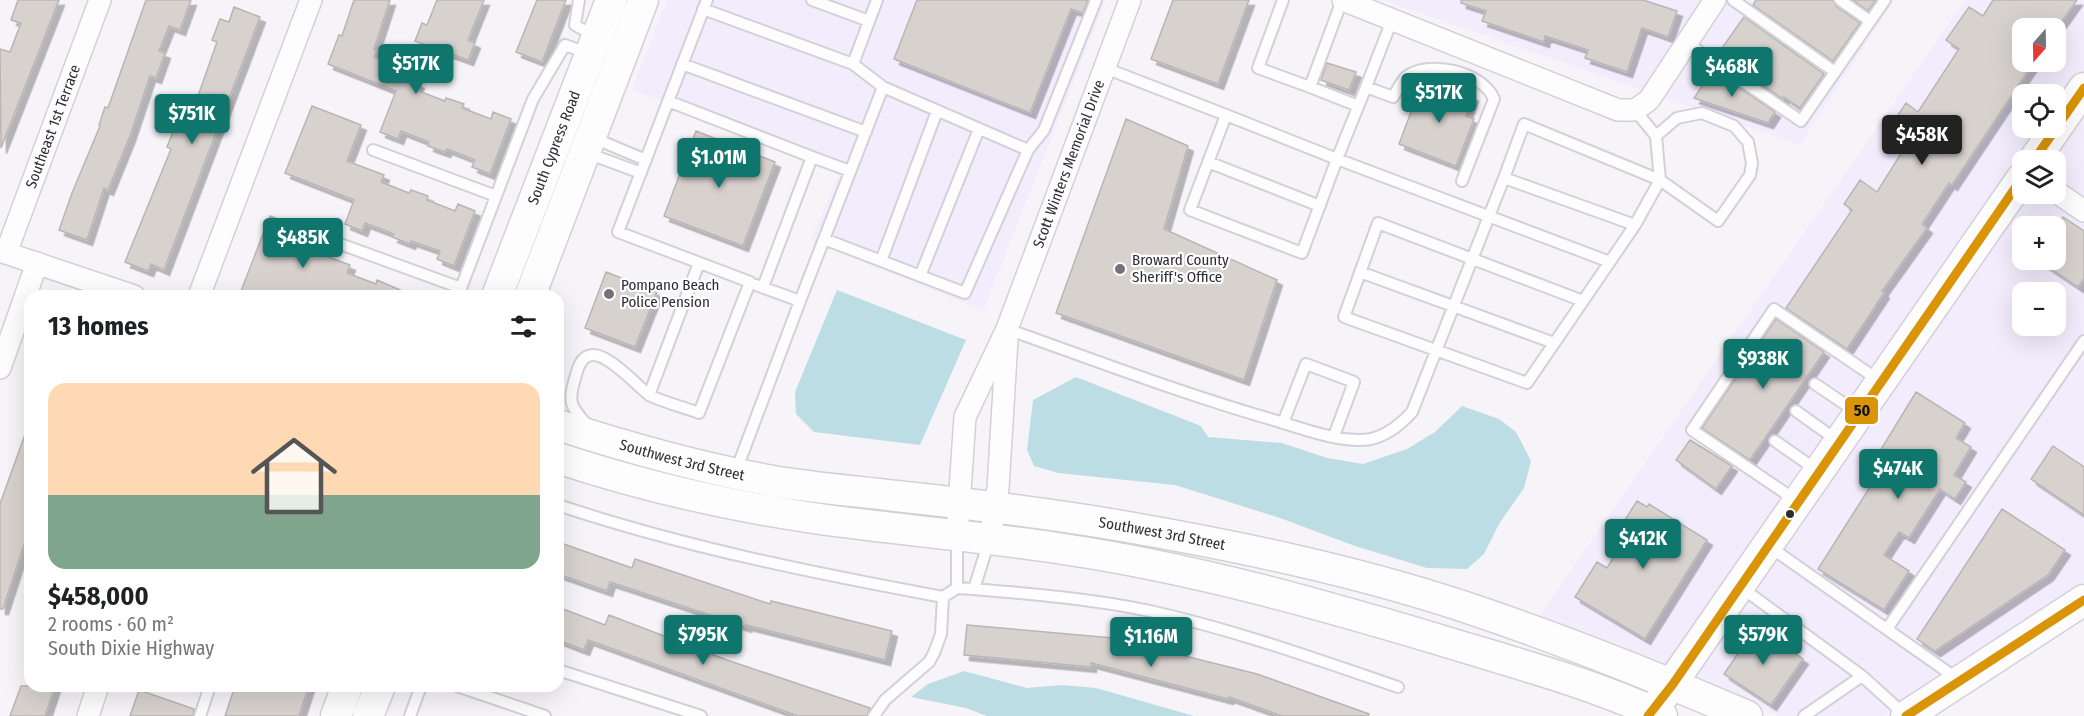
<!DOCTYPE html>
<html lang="en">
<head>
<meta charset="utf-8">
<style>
	:root { --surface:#fff; --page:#f2f2f2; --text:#202124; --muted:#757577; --accent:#0f766e }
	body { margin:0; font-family:"Fira Sans Condensed",sans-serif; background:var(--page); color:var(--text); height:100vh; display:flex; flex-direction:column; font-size:22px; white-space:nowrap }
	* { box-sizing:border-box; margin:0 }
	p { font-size:20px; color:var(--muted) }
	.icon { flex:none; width:33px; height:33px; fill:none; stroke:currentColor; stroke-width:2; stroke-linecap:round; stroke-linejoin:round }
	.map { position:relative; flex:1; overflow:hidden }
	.details { position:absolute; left:24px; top:290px; width:540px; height:402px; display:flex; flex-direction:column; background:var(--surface); border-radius:18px; box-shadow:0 6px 24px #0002 }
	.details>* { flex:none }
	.needle { width:39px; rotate:200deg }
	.buttons { position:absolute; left:2012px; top:18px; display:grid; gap:12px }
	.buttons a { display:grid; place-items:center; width:54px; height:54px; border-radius:12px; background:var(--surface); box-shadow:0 6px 24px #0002; font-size:30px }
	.price { position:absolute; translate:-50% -51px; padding:0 14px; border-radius:6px; background:var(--accent); color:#fff; font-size:20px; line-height:39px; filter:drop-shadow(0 2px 3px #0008) }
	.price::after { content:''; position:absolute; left:50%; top:36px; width:18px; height:14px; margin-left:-9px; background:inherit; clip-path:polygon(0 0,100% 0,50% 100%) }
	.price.active { background:#222; color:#fff }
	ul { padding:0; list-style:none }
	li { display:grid; align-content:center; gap:12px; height:318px; padding:0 24px }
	li span { display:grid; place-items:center; height:186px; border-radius:18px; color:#555 }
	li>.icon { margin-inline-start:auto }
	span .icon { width:108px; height:108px; fill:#fffc; stroke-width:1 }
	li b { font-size:26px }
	h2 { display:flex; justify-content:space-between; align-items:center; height:72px; padding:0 24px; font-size:26px }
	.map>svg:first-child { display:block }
	.built { fill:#f2ecfc; fill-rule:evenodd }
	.water { fill:#bddde4 }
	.building { fill:#d8d2cf; stroke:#bab5b4; stroke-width:1.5; filter:url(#shadow) }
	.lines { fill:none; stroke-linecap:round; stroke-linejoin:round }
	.lane-casing { stroke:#d3d0d8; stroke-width:14 }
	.street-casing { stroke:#d3d0d8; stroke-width:24 }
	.secondary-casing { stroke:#d3d0d8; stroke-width:33 }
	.lane { stroke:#fefdfe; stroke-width:10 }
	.street { stroke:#fefdfe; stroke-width:21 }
	.secondary { stroke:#fefdfe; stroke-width:30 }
	.bus-1-casing { stroke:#fff; stroke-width:14 }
	.bus-1 { stroke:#d99408; stroke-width:9 }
	.poi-dot { fill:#747179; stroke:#fff; stroke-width:2 }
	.bus-dot { fill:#2e2b34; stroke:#fff; stroke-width:2 }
	.labels { text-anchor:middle; stroke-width:4.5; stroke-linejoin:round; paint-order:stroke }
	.street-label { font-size:15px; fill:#2e2b34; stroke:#fff }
	.poi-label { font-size:15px; fill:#2e2b34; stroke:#fff; text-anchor:start }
	.line-badge { stroke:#fff; stroke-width:2 }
	.pale-badge-label { font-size:16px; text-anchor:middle; font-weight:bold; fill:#111 }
</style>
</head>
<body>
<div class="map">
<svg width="2084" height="716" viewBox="0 0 2084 716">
	<defs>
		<filter id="shadow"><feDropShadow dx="5.5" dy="5.5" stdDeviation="0" flood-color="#0004"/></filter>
	</defs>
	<rect width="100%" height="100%" fill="#f6f4f9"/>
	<path class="built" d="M667,0H1106L983,311L811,240L840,172L632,90Z
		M1382,0H1894L1800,145Z
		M1965,0H2084V581L1882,716H1778L1540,615ZM2022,28H2055V62H2022ZM2022,94H2055V128H2022ZM2022,160H2055V194H2022ZM2022,226H2055V260H2022ZM2022,292H2055V326H2022Z"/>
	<path class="water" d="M837,290L966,340L920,445L814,432L796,414L795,392Z
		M1076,377L1201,426L1208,437L1282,443L1327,458L1363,464L1407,449L1435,432L1462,406L1499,419L1516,432L1531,461L1524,488L1499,524L1484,554L1467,569L1427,568L1355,546L1280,518L1175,485L1058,473L1034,466L1027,450L1033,400Z
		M964,671L1027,688L1062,685L1096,688L1194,716H987L966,708L911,697L928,684Z"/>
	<path class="building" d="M18,0H59L1,148L0,49L10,52L21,23L11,20Z
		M146,0H191L180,30L169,26L159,51L165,53L156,78L150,76L130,136L108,190L104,188L87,240L59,230L72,193L100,126L99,125L105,107L108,108Z
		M354,0H390L374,49L377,50L374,57L385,61L382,69L419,83L416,90L445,101L446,98L464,104L462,108L491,119L493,112L511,119L490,174L472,167L475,160L447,149L445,152L428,146L429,142L401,131L398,139L380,132L396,91L328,64L339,35L342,36Z
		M437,0H484L468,40L475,43L468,60L415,41L422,23L427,25Z
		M537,0H566L542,62L516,52Z
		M917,0H1088L1083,13L1071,9L1030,113L894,59Z
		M1173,0H1249L1218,84L1151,59Z
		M1461,0H1643L1677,11L1668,37L1642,28L1627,72L1585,58L1588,50L1545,36L1544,42L1482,21L1486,11L1461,3Z
		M1756,0H1833L1836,6L1860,23L1833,61L1753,5Z
		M1853,0H1876L1868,11Z
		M1993,0H2077L2057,28H2022V62H2034L1952,185L1949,183L1922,224L1927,228L1882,291L1884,293L1847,349L1786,308L1852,210L1844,204L1860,180L1877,192L1902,152L1893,146L1901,134L1890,127L1906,103L1918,112L1959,49L1946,40L1969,7L1983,16Z
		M234,7L260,17L164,270L151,264L148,271L125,262L171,149L167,147L174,129L185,133L217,42L212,40L220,19L229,22Z
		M1744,17L1824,74L1800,108L1784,97L1783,99L1721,57L1723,55L1719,52Z
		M1327,63L1356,72L1349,90L1321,80Z
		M1713,70L1775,112L1768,123L1694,98Z
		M1421,85L1449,95L1452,88L1473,96L1466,116L1474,119L1456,166L1399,144Z
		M312,106L361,125L347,161L384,175L381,182L409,193L411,190L428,196L427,200L455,211L458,204L475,211L454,266L437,259L440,251L411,241L410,244L392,237L394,234L365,223L362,231L345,224L354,200L285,173Z
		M1126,119L1188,146L1164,229L1277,280L1244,380L1056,313Z
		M696,131L775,162L743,246L664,216Z
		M270,216L318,235L312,251L350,265L347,273L376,284L377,280L414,296H252L241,291Z
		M2063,217L2084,231V279L2078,287L2038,260H2055V228Z
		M606,272L657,292L635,347L585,328Z
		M1776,319L1824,352L1750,460L1702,428Z
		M1916,392L1965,423L1956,438L1971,447L1954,475L1966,482L1955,499L1940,489L1909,538L1899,532L1884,555L1909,571L1884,610L1818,569L1889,457L1880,451Z
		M28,426H30V527L3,609H0V504Z
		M1690,440L1732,466L1716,489L1676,460Z
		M2053,446L2084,467V515L2031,479Z
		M1637,501L1647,507L1649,504L1707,540L1645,639L1575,597L1597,562L1607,568L1629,532L1621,526Z
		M2002,509L2065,550L2048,575L1935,651L1917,639Z
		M558,542L632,568L635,559L770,604L771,601L892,631L885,660L746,625V627L610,582L607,591L558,574Z
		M558,607L605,625L609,615L727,660L870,708L867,716H798L588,640L584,650L558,640Z
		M967,625L1113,638L1257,674L1369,714L1368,716H1282L1229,697L1228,699L1091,663V667L964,655Z
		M1756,627L1803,659L1771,705L1724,674Z
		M21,686H55L45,716H10Z
		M235,686H309L299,716H225Z
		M139,690L194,709L193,716H130Z"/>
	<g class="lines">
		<g class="lane-casing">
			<path id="lane" d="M579,0L575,25L594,36
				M812,0L869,21
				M1283,0L1258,68L1310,87
				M1342,0L1310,87L1358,106
				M1733,0L1835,72L1885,0
				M1840,0L1870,21
				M703,9L853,64L877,0
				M1687,43L1801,121L1835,72
				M682,64L866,132
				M853,64L883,87
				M1105,68L1226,115
				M1366,87L1392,20
				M668,101L812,157L763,287
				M591,137L646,160
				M373,150L496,196
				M1028,150L1044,130L1096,0
				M587,153L641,173
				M812,157L850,171
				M1208,162L1320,206
				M1504,178L1524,124L1660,180L1718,221L1750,175L1752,163L1748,142L1734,126L1702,113L1677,118L1656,136
				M1462,181L1494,99C1483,72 1429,59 1406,77C1401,82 1397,91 1393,97L1366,87L1337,159L1226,115L1190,210L1302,253L1337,159L1610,262
				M343,245L461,288
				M881,261L937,111
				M1360,272L1554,343
				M920,276L979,129
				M458,296L533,99L565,45L587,53
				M800,301L883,87L1028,150L965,293L824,239
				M1583,301L1378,223L1344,317L1527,383L1635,225L1660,180L1656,136L1635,110
				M1007,329C1097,361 1186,395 1277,421C1303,429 1344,444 1371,439C1388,435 1401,424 1412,412L1504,178L1635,225
				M1815,384L1858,413
				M649,395L699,263
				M1796,411L1838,441
				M1283,423L1306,364L1354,382L1334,436
				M588,426C574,409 567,406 574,382C576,376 577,369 580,364C595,334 638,389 651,396C666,403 683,407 699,413L750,282L618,232L707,0
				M1775,441L1818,471
				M736,471L800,301L756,285
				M1797,501L1692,430L1774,309L1880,381
				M558,505C684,547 813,573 943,597L957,588L974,589C1033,594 1093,599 1150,611C1235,630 1316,659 1398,687
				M957,537V588
				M1770,547L1959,680
				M1742,588L1862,676L1804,716
				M974,589L989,541
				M1887,629L2084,341
				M558,670L701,716
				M1862,676L1904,714
				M457,686L545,716
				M200,716L210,686
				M410,716L421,686
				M874,716L885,700L929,662L934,653L941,634L943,597"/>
		</g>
		<g class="street-casing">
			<g id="street">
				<path d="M1343,0L1618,110H1635L1649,100L1715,0"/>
				<path d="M2055,191L2084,211"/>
				<path d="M0,251L134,296"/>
				<path id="s1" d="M6,253L100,0"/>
				<path d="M199,296L311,0"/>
				<path d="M0,368L37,263"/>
				<path id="s2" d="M957,535L965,417L1007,329L1130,0"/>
				<path d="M990,538L998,488L1007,339"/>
				<path d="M88,716L98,686"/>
			</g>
		</g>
		<g class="secondary-casing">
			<g id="secondary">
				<path d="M2034,160L2084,88"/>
				<path id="s3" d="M497,296L611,0"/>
				<path d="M530,296L643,0"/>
				<path id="s4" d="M558,425C629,448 700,468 773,481C814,488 855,491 896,496C971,504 1047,513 1122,526C1237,546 1353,570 1465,607C1561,639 1654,676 1747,716"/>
				<path d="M558,458C642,486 726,505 813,518C896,530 980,536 1063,549C1192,568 1316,603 1440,640C1515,663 1591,683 1662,716"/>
				<path d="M1661,699L2022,178"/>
				<path d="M336,716L347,686"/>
				<path d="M368,716L380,686"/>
				<path d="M1906,716L2084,600"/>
			</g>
		</g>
		<use href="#lane" class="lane"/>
		<use href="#street" class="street"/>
		<use href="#secondary" class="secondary"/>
		<g class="bus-1-casing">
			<path id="bus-1" d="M2034,160L2084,88
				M1648,716L1673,684L2022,178
				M1906,716L2084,600"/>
		</g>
		<use href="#bus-1" class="bus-1"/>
	</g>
	<g class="poi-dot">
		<circle cx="1120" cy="269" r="6"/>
		<circle cx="609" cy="294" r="6"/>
	</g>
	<circle class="bus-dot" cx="1790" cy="514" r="5"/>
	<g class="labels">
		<g class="street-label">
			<text dy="5" stroke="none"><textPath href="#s1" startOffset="135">Southeast 1st Terrace</textPath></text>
			<text dy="5" stroke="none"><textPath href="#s3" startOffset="159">South Cypress Road</textPath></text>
			<text dy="5" stroke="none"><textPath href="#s2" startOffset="392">Scott Winters Memorial Drive</textPath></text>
			<text dy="5" stroke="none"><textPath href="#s4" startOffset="129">Southwest 3rd Street</textPath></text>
			<text dy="5" stroke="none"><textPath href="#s4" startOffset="615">Southwest 3rd Street</textPath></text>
		</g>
		<g class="poi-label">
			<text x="1132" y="265">Broward County<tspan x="1132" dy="17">Sheriff's Office</tspan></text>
			<text x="621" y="290">Pompano Beach<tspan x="621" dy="17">Police Pension</tspan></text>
		</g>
	</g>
	<rect class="line-badge" x="1844" y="396" width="35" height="29" rx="6" fill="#d99408"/>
	<g class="pale-badge-label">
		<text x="1862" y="416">50</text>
	</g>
</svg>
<div class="buttons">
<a><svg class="needle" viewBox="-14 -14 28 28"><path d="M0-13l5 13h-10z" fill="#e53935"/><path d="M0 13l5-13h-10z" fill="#757577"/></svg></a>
<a><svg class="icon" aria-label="locate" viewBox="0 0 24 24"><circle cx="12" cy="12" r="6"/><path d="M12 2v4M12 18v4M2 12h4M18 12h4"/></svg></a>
<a><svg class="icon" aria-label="layers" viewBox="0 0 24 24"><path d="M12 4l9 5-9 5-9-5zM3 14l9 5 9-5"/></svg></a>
<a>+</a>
<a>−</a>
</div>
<b class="price" style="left:416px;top:95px">$517K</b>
<b class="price" style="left:1732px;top:98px">$468K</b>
<b class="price" style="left:1439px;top:124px">$517K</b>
<b class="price" style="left:192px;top:145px">$751K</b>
<b class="price active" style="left:1922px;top:166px">$458K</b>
<b class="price" style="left:719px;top:189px">$1.01M</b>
<b class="price" style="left:303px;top:269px">$485K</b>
<b class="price" style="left:1763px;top:390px">$938K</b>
<b class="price" style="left:1898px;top:500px">$474K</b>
<b class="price" style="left:1643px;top:570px">$412K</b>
<b class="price" style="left:703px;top:666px">$795K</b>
<b class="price" style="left:1763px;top:666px">$579K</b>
<b class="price" style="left:1151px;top:668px">$1.16M</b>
<section class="details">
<h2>13 homes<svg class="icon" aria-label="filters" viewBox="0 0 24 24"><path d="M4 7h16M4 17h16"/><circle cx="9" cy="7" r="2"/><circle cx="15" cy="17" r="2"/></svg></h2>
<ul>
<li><span style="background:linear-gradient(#ffd9b3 60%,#7fa58c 0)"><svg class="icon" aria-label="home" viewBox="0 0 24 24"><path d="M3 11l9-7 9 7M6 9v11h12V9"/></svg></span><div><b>$458,000</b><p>2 rooms · 60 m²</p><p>South Dixie Highway</p></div></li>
</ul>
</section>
</div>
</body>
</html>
